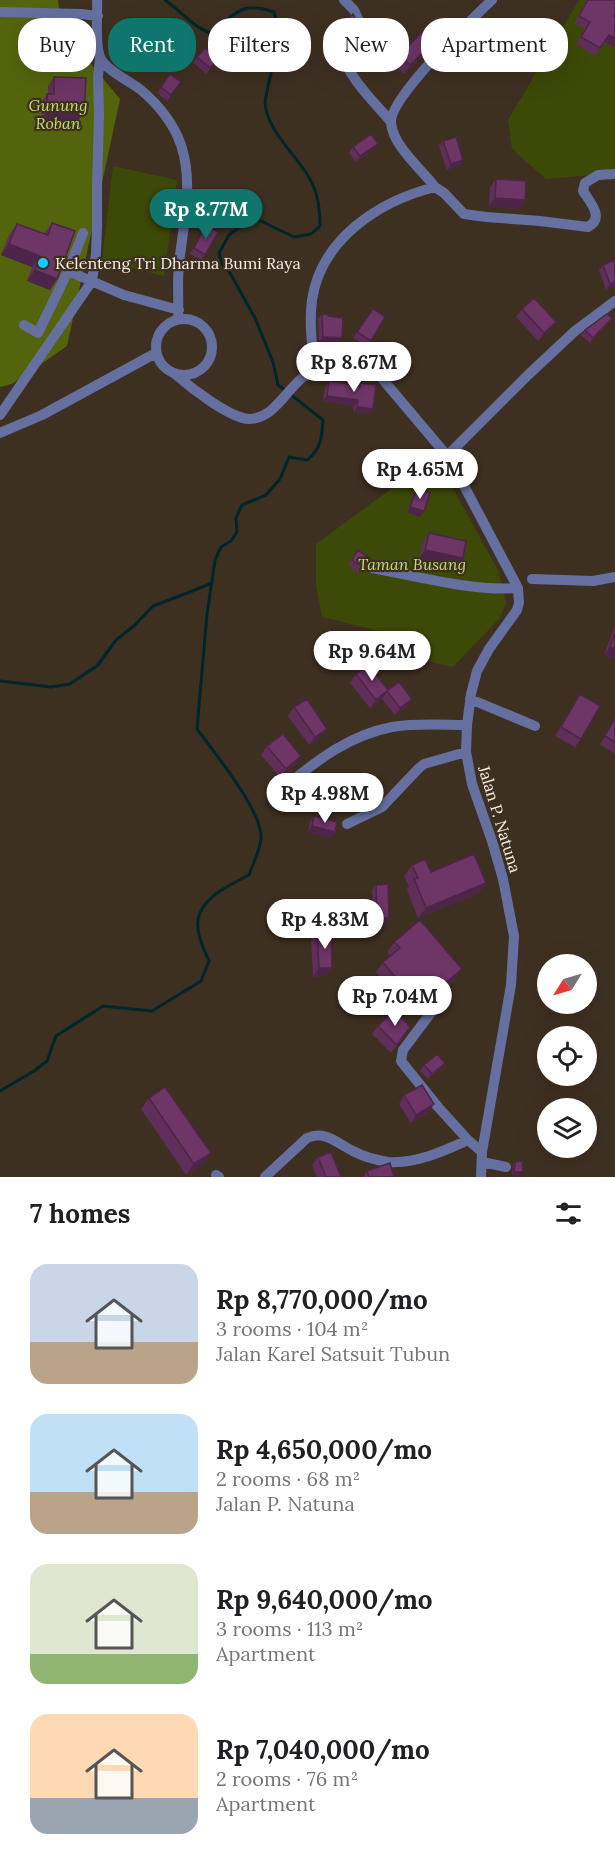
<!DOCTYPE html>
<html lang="en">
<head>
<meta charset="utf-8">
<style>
	:root { --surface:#fff; --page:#f2f2f2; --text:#202124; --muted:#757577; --accent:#0f766e }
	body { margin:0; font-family:Lora,serif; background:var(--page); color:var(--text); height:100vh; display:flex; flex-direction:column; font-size:22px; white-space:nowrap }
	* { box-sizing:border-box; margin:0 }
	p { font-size:20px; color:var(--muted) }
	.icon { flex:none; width:33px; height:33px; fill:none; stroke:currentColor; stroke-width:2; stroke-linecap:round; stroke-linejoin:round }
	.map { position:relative; height:1177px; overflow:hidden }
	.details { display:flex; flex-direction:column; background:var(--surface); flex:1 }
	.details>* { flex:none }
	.banner { position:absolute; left:18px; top:18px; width:579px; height:54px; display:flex; gap:12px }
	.needle { width:39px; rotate:233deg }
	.fabs { position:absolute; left:537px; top:954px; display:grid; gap:12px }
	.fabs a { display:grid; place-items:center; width:60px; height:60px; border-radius:50%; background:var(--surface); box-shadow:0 6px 24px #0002; font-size:30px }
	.price { position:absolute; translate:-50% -51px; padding:0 14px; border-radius:21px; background:#fff; color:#222; font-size:20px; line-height:39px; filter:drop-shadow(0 2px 3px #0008) }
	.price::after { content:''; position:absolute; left:50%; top:36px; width:18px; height:14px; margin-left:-9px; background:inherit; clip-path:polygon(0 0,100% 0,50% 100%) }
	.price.active { background:var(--accent); color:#fff }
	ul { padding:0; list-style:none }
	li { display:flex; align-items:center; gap:18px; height:150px; padding:0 30px }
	li span { display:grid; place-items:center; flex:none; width:168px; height:120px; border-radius:18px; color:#555 }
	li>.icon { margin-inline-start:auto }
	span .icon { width:72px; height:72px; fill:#fffc; stroke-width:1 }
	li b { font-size:26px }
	h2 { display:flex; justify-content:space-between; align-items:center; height:72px; padding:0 30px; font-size:26px }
	.pill { padding:0 21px; border-radius:24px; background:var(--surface); box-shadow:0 6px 24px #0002; font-size:21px; line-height:54px }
	.pill.active { background:var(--accent); color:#fff }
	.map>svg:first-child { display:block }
	.green { fill:#3d4906 }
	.forest { fill:#54640c }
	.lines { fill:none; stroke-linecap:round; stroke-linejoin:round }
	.stream { stroke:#00262c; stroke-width:3 }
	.minor { stroke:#6570a0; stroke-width:10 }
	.wall { fill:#5f2e59 }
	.shaded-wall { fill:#4d2548 }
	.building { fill:#6e3567; stroke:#4d2548; stroke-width:1.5 }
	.poi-dot { fill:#13cafb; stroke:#3e3021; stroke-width:2 }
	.labels { text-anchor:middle; stroke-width:4.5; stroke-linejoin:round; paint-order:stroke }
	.park-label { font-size:16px; font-style:italic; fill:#c2db6f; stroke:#3e3021 }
	.poi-label { font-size:16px; fill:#f7eee4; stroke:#3e3021; text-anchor:start }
	.street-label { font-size:16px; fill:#f7eee4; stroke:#3e3021 }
</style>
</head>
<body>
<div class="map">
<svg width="615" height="1177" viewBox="0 0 615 1177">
	<rect width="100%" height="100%" fill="#3e3021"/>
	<path class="green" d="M579,0H615V173L546,179L512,149L508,120Z
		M113,166L177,180L164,276L102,260Z
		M444,472L499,572L506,603L500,618L453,667L426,661L411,639L322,617L316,584V544L391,489Z"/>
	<path class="forest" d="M0,0H58L61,28L120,99L67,346L12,384L0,387Z"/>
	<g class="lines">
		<path class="stream" d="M165,0C181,11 192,26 210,33C236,15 239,0 274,12L280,31L265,101C265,131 301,158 313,185C319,198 320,211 320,226L311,234L294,237L261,221L246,222L229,235L219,253L222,264L230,273L255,318L273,362L278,385L285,390
			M0,681L51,687L70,684L98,665L116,640L135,625L153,606L185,594L212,583
			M0,1091L34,1071L47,1061L56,1036L103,1006L152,1011L201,981L209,961C204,949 196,934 198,920C201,897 232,884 249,875C253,864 260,850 261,839C264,813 213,751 197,729L207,614L215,560L221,547L231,541L237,532L236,518L242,505L266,495L280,479L289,457L307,460C321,450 322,436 323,420L290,394"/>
		<path class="minor" d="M97,0C98,16 94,46 101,59C107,71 130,81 141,90C158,104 174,124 181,145C194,184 183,225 179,264C177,282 179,301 178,319
			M344,0L354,10L362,28C357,36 348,43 345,52C340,70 379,107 391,122
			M0,12L81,14L98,16
			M435,187L444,193L464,214L486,217L540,221L588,227C605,218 590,202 583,191L585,183L598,175L615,174
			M68,271L83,233
			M156 347a28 28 0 1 1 56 0a28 28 0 1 1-56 0Z
			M24,325L38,333L68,271L124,295L179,310
			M315,369C312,346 309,323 312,300C321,239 379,201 435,187C422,170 393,146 391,123C389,98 472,19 492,0
			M175,374C190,387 229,418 249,419C273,419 285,392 302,378C310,371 320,367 330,362C346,355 352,350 368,362L444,452L462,482L518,588L519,603L517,610L489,649L477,671L471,694L467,725L466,752L472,784L492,841L503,879L514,936L511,985L482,1152L481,1177
			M0,415L92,281L96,253L97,227V186L99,115L98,76L100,58
			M0,433L42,415L156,353
			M446,457L528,375L575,331L615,301
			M372,568C416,576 474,592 518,588
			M532,579L593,581L615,577
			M470,699L535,726
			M286,786C317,760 350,735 392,727C416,723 442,725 467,725
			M347,824L382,807L418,769L424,764L466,752
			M433,1010L403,1050L401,1061L438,1107L468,1140L482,1152
			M482,1162L506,1167
			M216,1175L219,1177
			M265,1177L307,1138C325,1130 337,1143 353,1151C364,1157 376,1160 388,1162C416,1164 444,1151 468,1140"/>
	</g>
	<path class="wall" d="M587,0H615L614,16L615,17V47L604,43L595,56L576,44L585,29L574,23Z
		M357,21L336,52L327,42L331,37Z
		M434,42L428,50L404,74L394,63L400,55Z
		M197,57L214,65L206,74L193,62Z
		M170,74L181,82L167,101L157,93Z
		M54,77L84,112L78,120H41V103L47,94H48V86Z
		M443,141L463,160L459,166L447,170L439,146Z
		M378,144L374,149L356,162L349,153L353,147Z
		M496,179L525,200L519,209L489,206L490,187Z
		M52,223L57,279L50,290L27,281L32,267L1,255L9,235L17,224L44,234Z
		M206,225L205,255L201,260L190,254Z
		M603,265L615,286L606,290L599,270Z
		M373,309L371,341L367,347L353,338Z
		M522,309L550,330L538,341L516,317Z
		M322,314L328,316L338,343L319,342L318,319Z
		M608,324L590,343L581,336L585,330Z
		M329,381L358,386L360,383L373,409L370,414L353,412L354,406L323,401L325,387Z
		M417,488L420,517L407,512L413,493Z
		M429,533L463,558L457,566L419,558L423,541Z
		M358,550L369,558L358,573L348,565Z
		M615,626V659L604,655Z
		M356,674L388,690L412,699L407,706L395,715L382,699L370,708L350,683Z
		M580,694L581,739L575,747L555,736Z
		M294,707L321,737L309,745L288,716Z
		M615,718V753L600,745Z
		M267,746L301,756L295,764L280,777L261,755Z
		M314,816L331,838L308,832L310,822Z
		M412,865L431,872L486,883L479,893L418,918L407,890L409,886L404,876Z
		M376,885L385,923L373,924L372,890Z
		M317,932L326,976L313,977L311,940Z
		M394,942L455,979L429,1001L424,995L406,1009L376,972L383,962L390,956L387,952Z
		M378,1026L405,1035L391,1053L372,1034Z
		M445,1063L441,1068L428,1079L420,1071L424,1065Z
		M404,1095L428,1113L411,1123L399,1104Z
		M149,1098L211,1153L203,1164L186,1175L141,1109Z
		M318,1157L341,1177H317L312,1165Z
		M515,1162L521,1174L512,1175L513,1164Z
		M367,1171L394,1177H363Z"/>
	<path class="shaded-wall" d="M609,35L615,38V47L604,42Z
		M434,42L428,50L404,74L410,65Z
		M47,112H84L78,120H41Z
		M378,144L374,149L356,162L360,156Z
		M463,160L459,166L447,170L451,164Z
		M495,198L525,200L519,209L489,206Z
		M9,244L40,256L32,267L1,255Z
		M35,270L57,279L50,290L27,281Z
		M615,282V286L606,290L610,284Z
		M612,318L608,324L590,343L593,338Z
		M556,322L550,330L538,341L544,333Z
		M323,337L342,338L338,343L319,342Z
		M327,396L358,400L354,406L323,401Z
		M357,407L373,409L370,414L353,412Z
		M410,507L424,511L420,517L407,512Z
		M425,550L463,558L457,566L419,558Z
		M610,647L615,649V659L604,655Z
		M388,690L382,699L370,708L376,700Z
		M412,699L407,706L395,715L400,708Z
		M327,729L321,737L309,745L315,737Z
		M301,756L295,764L280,777L286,769Z
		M312,826L335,832L331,838L308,832Z
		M486,883L479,893L418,918L426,908Z
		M377,918H389L385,923L373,924Z
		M319,968H332L326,976L313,977Z
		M462,969L455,979L429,1001L436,991Z
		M431,985L424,995L406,1009L413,999Z
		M445,1063L441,1068L428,1079L432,1074Z
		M434,1104L428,1113L411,1123L416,1115Z
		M211,1153L203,1164L186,1175L194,1164Z
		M514,1172H523L521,1174L512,1175Z"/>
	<path class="building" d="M588,0H615V14L614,16L615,17V38L609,35L600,48L581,37L590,22L579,16Z
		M353,14L357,21L340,46L331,37Z
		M423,31L434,42L410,65L400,55Z
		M205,48L218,59L210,68L197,57Z
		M170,74L181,82L171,95L161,87Z
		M54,77L86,78L84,112H47V94H54Z
		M371,134L378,144L360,156L353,147Z
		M456,137L463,160L451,164L443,141Z
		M496,179L526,181L525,200L495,198Z
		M52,223L75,231L57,279L35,270L40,256L9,244L17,224L48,235Z
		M206,225L218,232L205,255L194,248Z
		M614,260L615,263V282L610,284L603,265Z
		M534,298L556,322L544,333L522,309Z
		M373,309L385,317L371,341L357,332Z
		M322,314H328V316L343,318L342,338L323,337Z
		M607,314L612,318L593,338L585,330Z
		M329,381L360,386V383L376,385L373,409L357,407L358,400L327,396Z
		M417,488L430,493L424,511L410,507Z
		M429,533L466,541L463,558L425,550Z
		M358,550L369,558L362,567L352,560Z
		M615,633V649L610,647Z
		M368,665L388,690L376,700L356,674Z
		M399,682L412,699L400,708L387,691Z
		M580,694L600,706L581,739L561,727Z
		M307,699L327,729L315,737L294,707Z
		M615,718V742L605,736Z
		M283,734L301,756L286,769L267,746Z
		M314,816L337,822L335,832L312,826Z
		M474,854L486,883L426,908L414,879L418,878L412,865L425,859L431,872Z
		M388,884L389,918H377L376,885Z
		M420,920L462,969L436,991L431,985L413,999L383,962L400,948L394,942Z
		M331,931L332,968H319L317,932Z
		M394,1010L410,1027L397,1045L378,1026Z
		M437,1054L445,1063L432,1074L424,1065Z
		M422,1085L434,1104L416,1115L404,1095Z
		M165,1087L211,1153L194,1164L149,1098Z
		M331,1152L341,1177H326L318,1157Z
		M522,1161L523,1172H514L515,1162Z
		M390,1163L394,1177H369L367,1171Z"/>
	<circle class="poi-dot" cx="43" cy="263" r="6"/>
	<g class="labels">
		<g class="park-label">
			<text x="58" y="111">Gunung<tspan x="58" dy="18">Roban</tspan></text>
			<text x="412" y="570">Taman Busang</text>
		</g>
		<g class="poi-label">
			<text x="55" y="269">Kelenteng Tri Dharma Bumi Raya</text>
		</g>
		<g class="street-label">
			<text transform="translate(500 819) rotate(73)" y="6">Jalan P. Natuna</text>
		</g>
	</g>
</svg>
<div class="fabs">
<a><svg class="needle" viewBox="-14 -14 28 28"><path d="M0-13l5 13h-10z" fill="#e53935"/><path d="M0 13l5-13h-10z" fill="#757577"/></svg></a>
<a><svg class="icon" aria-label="locate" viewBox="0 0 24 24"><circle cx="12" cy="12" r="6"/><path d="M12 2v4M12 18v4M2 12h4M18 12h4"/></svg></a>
<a><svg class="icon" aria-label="layers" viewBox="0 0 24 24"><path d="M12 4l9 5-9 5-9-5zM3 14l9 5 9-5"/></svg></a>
</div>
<b class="price active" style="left:206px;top:240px">Rp 8.77M</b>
<b class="price" style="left:354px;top:393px">Rp 8.67M</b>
<b class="price" style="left:420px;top:500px">Rp 4.65M</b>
<b class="price" style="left:372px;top:682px">Rp 9.64M</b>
<b class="price" style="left:325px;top:824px">Rp 4.98M</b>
<b class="price" style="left:325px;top:950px">Rp 4.83M</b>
<b class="price" style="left:395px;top:1027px">Rp 7.04M</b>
<div class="banner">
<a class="pill">Buy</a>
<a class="pill active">Rent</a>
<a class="pill">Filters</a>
<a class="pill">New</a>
<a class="pill">Apartment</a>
</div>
</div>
<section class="details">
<h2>7 homes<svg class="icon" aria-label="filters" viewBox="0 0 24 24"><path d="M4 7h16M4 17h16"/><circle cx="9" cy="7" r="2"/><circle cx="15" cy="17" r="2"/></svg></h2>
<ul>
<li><span style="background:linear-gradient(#c9d6e8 65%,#b9a48a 0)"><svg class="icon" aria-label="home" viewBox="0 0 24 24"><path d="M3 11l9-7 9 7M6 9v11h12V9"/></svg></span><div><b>Rp 8,770,000/mo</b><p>3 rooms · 104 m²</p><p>Jalan Karel Satsuit Tubun</p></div></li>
<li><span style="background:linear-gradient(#bfe0f5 65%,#b9a48a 0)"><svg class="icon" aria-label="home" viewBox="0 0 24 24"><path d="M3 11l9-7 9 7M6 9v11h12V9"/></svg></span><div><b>Rp 4,650,000/mo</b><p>2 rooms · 68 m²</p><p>Jalan P. Natuna</p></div></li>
<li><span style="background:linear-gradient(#dfe7d0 75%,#8fb573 0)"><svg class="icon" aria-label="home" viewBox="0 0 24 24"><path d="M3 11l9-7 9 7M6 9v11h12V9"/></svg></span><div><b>Rp 9,640,000/mo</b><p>3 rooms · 113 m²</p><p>Apartment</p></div></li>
<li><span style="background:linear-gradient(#ffd9b3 70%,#9aa5b1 0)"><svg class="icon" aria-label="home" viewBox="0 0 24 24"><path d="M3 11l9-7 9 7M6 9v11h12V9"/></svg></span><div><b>Rp 7,040,000/mo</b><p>2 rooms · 76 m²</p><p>Apartment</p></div></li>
</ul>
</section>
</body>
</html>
